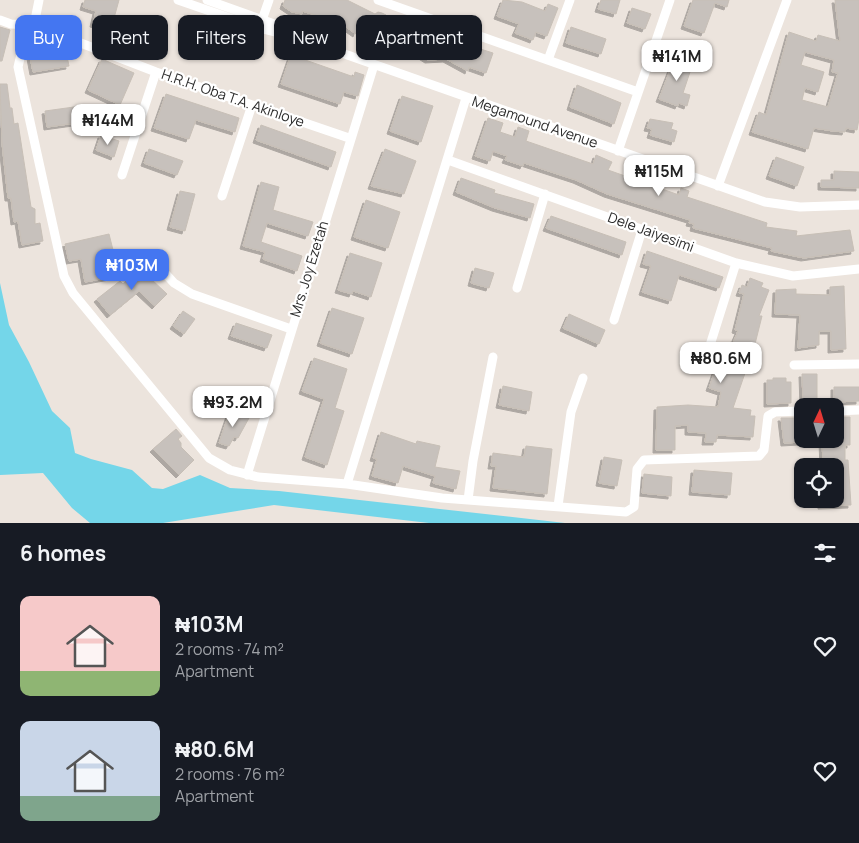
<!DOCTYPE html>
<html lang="en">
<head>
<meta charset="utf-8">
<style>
	:root { --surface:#171b24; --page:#20242c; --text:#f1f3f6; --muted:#9ea1a6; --accent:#4476f1 }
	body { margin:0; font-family:Manrope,sans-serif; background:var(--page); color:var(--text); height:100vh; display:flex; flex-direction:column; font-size:19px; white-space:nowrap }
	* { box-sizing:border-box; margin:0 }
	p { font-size:16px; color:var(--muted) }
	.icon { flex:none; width:28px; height:28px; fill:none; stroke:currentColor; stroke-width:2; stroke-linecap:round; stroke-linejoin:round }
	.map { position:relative; height:523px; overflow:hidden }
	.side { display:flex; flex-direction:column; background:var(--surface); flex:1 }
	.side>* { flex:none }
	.top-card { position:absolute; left:15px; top:15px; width:500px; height:45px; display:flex; gap:10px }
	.needle { width:32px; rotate:4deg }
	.tools { position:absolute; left:794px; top:398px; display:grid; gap:10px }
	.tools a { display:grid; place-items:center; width:50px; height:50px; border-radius:10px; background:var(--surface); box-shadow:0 1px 4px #0004; font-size:25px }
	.price { position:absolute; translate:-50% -42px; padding:0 11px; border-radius:10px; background:#fff; color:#222; font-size:16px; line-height:32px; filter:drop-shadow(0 1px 2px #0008) }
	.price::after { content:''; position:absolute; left:50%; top:30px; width:15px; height:11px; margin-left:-8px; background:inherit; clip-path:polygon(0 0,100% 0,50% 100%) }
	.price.active { background:var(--accent); color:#fff }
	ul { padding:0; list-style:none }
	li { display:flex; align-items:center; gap:15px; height:125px; padding:0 20px }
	li span { display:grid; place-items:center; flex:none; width:140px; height:100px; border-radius:10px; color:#555 }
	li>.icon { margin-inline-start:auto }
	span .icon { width:60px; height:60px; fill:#fffc; stroke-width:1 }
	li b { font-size:21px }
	h2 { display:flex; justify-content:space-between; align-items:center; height:60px; padding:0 20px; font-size:21px }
	.pill { padding:0 18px; border-radius:10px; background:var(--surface); box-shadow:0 1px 4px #0004; font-size:18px; line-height:45px }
	.pill.active { background:var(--accent); color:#fff }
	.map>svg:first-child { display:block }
	.water { fill:#74d6e9 }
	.building { fill:#c7c1bc; stroke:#c7bfb6; fill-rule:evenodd; filter:url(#shadow) }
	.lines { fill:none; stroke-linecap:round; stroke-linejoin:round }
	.street { stroke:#fff; stroke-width:9 }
	.labels { text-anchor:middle; stroke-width:4.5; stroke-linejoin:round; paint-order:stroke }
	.street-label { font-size:14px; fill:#2a2a2a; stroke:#fff }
</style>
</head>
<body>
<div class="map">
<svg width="859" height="523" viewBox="0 0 859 523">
	<defs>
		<filter id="shadow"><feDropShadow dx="-3" dy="3" stdDeviation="0" flood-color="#0004"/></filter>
	</defs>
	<rect width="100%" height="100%" fill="#ece4dd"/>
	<path class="water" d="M0,283L9,325L29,362L52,411L70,428L75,453L91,459L132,470L152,488L163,489L200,475L230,488L279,491L565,523H429L274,505L163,523H90L72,508L43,473L0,475Z"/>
	<path class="building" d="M85,0H119L111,29L93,24L96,11L83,7Z
		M285,0H347L375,14L378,12L382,13L386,15V19L493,53L486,73L469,67L468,71L446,59L428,60L420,55L419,51L414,52L405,45L390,41L394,30L380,40L377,36L358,28L356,34L333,18L332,20L302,11V14L292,12L283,6Z
		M503,0L522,2L545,11L548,4L558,8L547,36L536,32L533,40L515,33L519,24L497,16Z
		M601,0H620L616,14L598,9Z
		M693,0H729L727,7L715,3L704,33L684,26Z
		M835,0H859V119L857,130L846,128L845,132L833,131L814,128L808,149L752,132L759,112L766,115L789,32L816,41L818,35L840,41ZM805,52L834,60L832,72L838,73L828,107L802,100L805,88L818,92L824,72L801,65Z
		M632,8L651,14L645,29L627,23Z
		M0,27L10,30L2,61H0Z
		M571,27L606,39L601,54L566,43Z
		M66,51L69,66L33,72L30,56Z
		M291,55L354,77L355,72L364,75L358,96L344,92L340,104L281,84Z
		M676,55L694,60L683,93L690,95L687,106L679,103L678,106L659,99Z
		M102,59L134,73L120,105L88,90Z
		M0,84H7L10,108H12L14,124L18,123L31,207L35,209V224L40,223L43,241L22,245L18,221L14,222L11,198H8L2,143Z
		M577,85L621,103L614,124L570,107Z
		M166,94L239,118L235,132L196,120L189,139L154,128Z
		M402,96L433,106L421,142L390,131Z
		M81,106L83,122L47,127L45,111Z
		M488,118L503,123L500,132L515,137L518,127L529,131L526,141L593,164L596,155L612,162L608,170L679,195L681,188L689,191L687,197L767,223L766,227L797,231L796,236L850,230L854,251L804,258L771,251L772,248L693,228L694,224L689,223L690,220L607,194L576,180L524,163L523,166L505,160L507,156L493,151L490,161L475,156Z
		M650,119L673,123L671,129L677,131L674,142L650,135L652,129L647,128Z
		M261,125L336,152L331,167L256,140Z
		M101,135L119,141L114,157L96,150Z
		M149,149L183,161L177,175L144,163Z
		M385,149L416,161L404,194L371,186Z
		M776,157L804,167L797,186L769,176Z
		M834,171L859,172V188L821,187V180H834Z
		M461,178L495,190L494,193L534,204L530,218L495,208L456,192Z
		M261,182L279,187L273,210L313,222L308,236L267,223L261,242L302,256L297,271L263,259L265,252L243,246Z
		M180,191L195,194L185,231L170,227Z
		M366,200L400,212L388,248L354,237Z
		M551,216L626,242L622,255L546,228Z
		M109,234L113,250L107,251L112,277L85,282L81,259L69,261L65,244Z
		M647,251L723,277L719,288L679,275L671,301L642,292L651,266L643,264Z
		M350,253L382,263L371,297L353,291L352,294L338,290Z
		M143,266L153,276L150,278L167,294L155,306L139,291L110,315L97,299L120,281L123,284Z
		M475,268L494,273L489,288L471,283Z
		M750,278L763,283L761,287L769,290L759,316H762L755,344L733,408L751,410L750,416H755L753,437L717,435L716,442H705L706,433L688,432V425L675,426V450H656L657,407L688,405L718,407L721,392L709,388L715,371L718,372L720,368L730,342L733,343L738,331L735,330L744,294L739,293L742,285L747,287Z
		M844,286L846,349L831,350V331H819V345L798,348L800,315L775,314L776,290L796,289V294L830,295V287Z
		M332,308L364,318L352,354L320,343Z
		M183,311L195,319L184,334L173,326Z
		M569,314L605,330L599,344L563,328Z
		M236,323L272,335L267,348L231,336Z
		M314,358L347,369L335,408L344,411L327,465L305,457L324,399L302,391Z
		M802,374H817V401L803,402Z
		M773,378H786V382H791V403L767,404V380H773Z
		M503,386L532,392L529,411L499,405Z
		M834,387H859V401L834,402Z
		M230,411L249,418L238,438L234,437L229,446L219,443Z
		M835,417H850V445H845V460H848L851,505L821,506V499H835V466H823L822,439H835Z
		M781,418H802V442L784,443Z
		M176,429L182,436L178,439L181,443V447L194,460L179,475L153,449Z
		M381,432L416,444L417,441L440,446L435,467L460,471L456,489L433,483L435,476L403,466L398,483L372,476L377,459L373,458Z
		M526,446L552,449L547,494L493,488L496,466H491L493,453L524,457Z
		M604,457L622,460L617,486L599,483Z
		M694,470L732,473L730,495L692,492Z
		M644,474L672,477L671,496L642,493Z"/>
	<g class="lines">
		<path class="street" d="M39,0L34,25L22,50L18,67L64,276L73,293L209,458L230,470L258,477L347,484L442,498L626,512L634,507L637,469L644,460L759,456L764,450L768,416L775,412L802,411
			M178,0L259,28L302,39L765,202L800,207L859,205
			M207,0L291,30L302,39
			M378,0L638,92
			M0,20L11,24L34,25L156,72L349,138
			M261,23L269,0
			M548,60L570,0
			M618,151L670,0
			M448,160L736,263L793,276L859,269
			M122,175L156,72
			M718,186L787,0
			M222,196L252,105
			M154,261L174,283L192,294L291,329
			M517,288L545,194
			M614,320L642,230
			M705,361L736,263
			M794,365L859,364
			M835,411L859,410
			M247,475L374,65
			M347,484L466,98
			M468,500L473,461L493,357
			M558,506L571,412L583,378"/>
	</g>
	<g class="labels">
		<g class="street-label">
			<text transform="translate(233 98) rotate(19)" y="5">H.R.H. Oba T.A. Akinloye</text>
			<text transform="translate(535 122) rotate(19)" y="5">Megamound Avenue</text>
			<text transform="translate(651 232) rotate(20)" y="5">Dele Jaiyesimi</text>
			<text transform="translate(309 269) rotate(-73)" y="5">Mrs. Joy Ezetah</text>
		</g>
	</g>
</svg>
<div class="tools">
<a><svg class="needle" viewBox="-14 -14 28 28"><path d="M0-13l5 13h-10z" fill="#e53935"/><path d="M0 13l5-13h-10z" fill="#9ea1a6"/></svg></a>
<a><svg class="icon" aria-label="locate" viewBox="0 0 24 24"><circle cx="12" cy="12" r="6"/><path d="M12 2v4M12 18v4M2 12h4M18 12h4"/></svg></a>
</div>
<b class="price" style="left:677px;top:82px">₦141M</b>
<b class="price" style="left:108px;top:146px">₦144M</b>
<b class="price" style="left:659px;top:197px">₦115M</b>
<b class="price active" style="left:132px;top:291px">₦103M</b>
<b class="price" style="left:721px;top:384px">₦80.6M</b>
<b class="price" style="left:233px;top:428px">₦93.2M</b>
<div class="top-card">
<a class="pill active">Buy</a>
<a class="pill">Rent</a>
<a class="pill">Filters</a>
<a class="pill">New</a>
<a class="pill">Apartment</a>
</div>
</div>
<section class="side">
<h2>6 homes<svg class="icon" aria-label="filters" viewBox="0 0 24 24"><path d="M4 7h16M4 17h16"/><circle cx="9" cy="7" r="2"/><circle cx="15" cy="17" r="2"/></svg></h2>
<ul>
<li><span style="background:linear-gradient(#f6c9c9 75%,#8fb573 0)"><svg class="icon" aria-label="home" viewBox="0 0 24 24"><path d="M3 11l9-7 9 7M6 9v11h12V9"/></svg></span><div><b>₦103M</b><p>2 rooms · 74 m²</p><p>Apartment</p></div><svg class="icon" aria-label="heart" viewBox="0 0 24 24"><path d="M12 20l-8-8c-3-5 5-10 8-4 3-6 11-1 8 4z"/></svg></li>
<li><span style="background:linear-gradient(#c9d6e8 75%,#7fa58c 0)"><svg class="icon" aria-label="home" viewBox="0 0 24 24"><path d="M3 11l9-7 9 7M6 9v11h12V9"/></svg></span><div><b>₦80.6M</b><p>2 rooms · 76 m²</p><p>Apartment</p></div><svg class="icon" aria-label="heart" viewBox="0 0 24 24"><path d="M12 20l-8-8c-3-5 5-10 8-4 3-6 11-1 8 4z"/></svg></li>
</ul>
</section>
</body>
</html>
